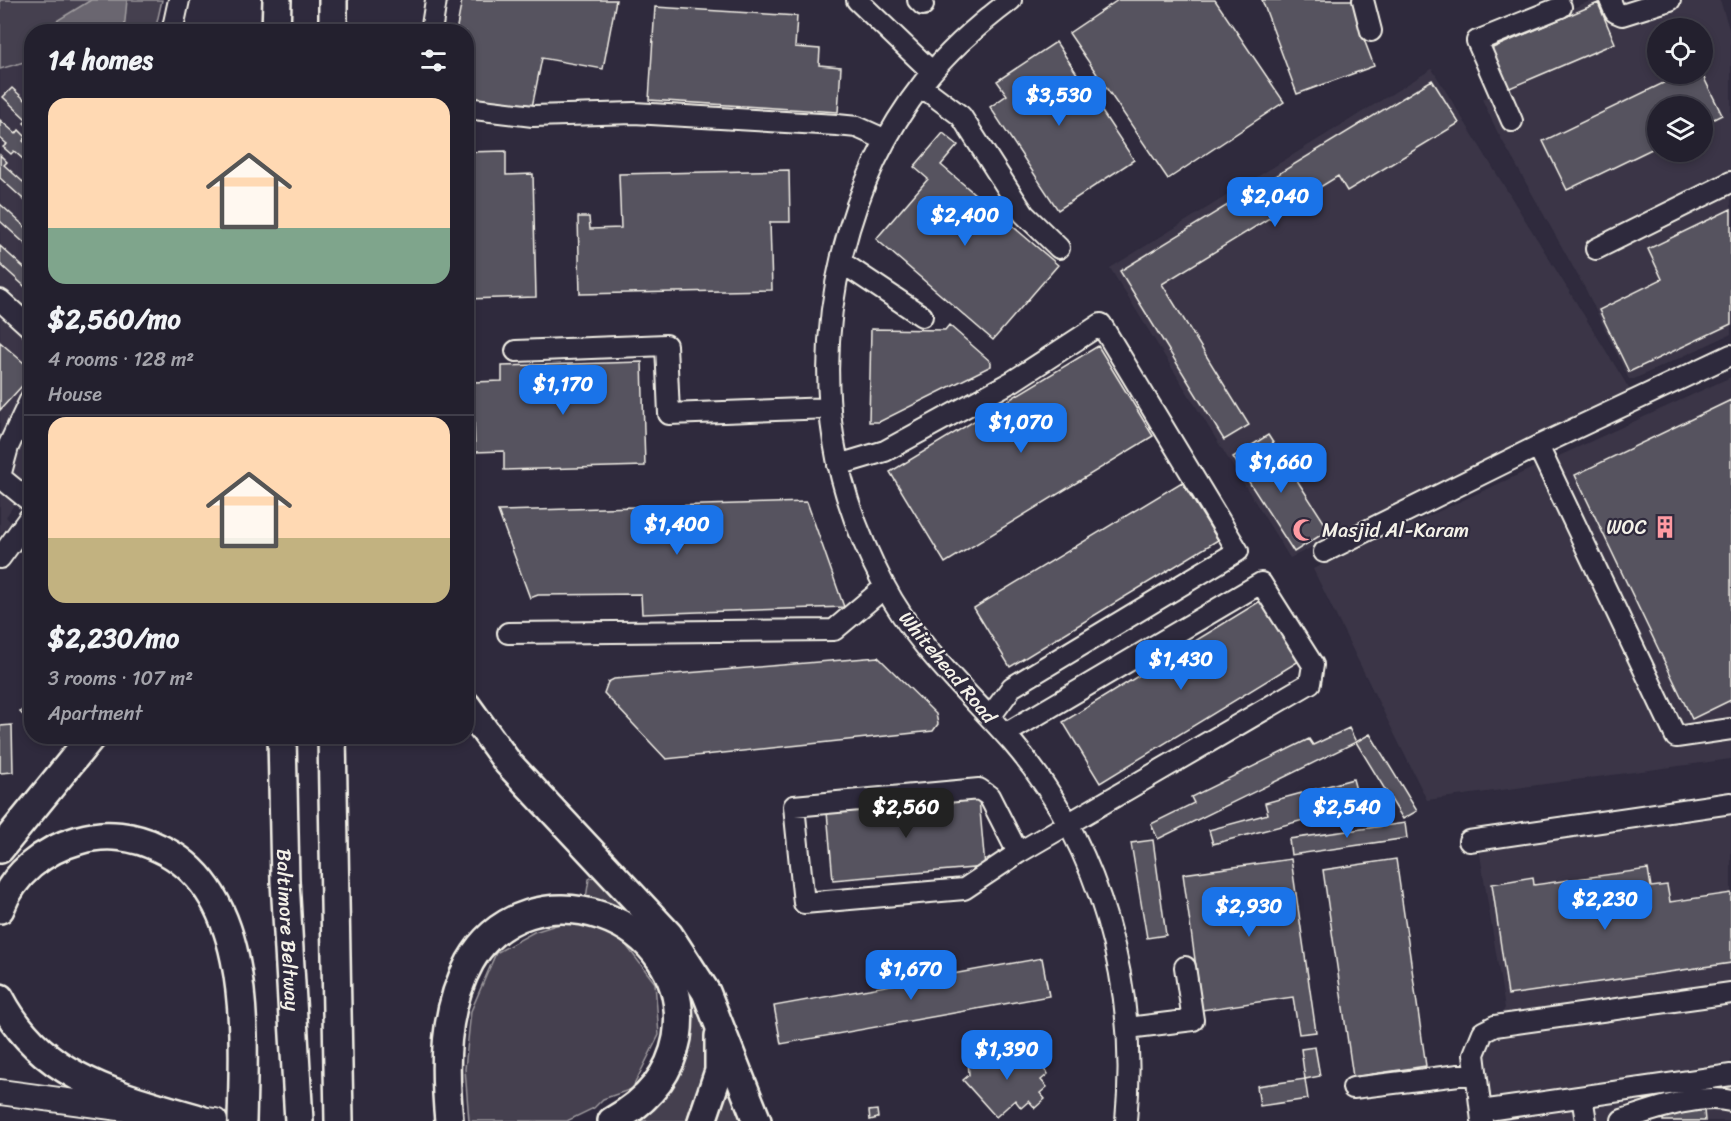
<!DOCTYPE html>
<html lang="en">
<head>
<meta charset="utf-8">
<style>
	:root { --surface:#23202e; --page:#2f2d3a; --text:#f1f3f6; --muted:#a3a3aa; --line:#403e4a; --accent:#1a73e8 }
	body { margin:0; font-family:Sriracha,sans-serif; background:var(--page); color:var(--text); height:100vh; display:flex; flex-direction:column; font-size:22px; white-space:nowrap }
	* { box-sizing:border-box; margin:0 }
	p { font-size:20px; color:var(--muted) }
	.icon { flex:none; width:33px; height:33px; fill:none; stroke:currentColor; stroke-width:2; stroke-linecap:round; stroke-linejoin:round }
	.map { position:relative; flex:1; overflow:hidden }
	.details { position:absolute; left:24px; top:24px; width:450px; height:720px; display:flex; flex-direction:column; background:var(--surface); border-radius:24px; box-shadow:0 3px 9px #0003,0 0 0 2px var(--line) }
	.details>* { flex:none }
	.buttons { position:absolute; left:1647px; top:18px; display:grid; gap:12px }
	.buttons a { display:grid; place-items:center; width:66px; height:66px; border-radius:50%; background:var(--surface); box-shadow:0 3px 9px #0003,0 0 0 2px var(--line); font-size:30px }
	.price { position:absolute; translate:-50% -51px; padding:0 14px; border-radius:12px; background:var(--accent); color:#fff; font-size:20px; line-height:39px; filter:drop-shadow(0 2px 3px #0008) }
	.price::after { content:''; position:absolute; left:50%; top:36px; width:18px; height:14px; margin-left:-9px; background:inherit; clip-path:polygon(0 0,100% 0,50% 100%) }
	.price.current { background:#222; color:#fff }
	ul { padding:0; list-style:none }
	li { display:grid; align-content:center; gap:12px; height:318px; padding:0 24px }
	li+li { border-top:2px solid var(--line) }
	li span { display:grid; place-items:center; height:186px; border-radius:18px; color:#555 }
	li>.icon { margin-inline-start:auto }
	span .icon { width:108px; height:108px; fill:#fffc; stroke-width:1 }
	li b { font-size:26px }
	h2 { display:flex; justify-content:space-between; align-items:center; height:72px; padding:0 24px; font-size:26px }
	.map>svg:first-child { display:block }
	.built { fill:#3b3647; fill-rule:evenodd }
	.green { fill:#454050; stroke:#9c989c; stroke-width:1.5 }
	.water { fill:#6a6670; stroke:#a19ea0; stroke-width:1.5 }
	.building { fill:#56525f; stroke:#f4f1e8; stroke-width:1.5 }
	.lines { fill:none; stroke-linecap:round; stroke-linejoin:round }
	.minor-casing { stroke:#f4f1e8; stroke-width:24 }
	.major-casing { stroke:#f4f1e8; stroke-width:28 }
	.highway-casing { stroke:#f4f1e8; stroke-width:32 }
	.minor { stroke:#2f2a3d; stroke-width:20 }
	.major { stroke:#2f2a3d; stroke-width:24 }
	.highway { stroke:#2f2a3d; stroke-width:27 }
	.labels { text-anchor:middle; stroke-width:4.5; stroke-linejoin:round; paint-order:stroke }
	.poi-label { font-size:20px; fill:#f4f1e8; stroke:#2f2a3d; text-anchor:end }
	.street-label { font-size:20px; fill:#f4f1e8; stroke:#2f2a3d }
</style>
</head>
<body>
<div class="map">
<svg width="1731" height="1121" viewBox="0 0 1731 1121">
	<rect width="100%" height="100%" fill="#2f2a3d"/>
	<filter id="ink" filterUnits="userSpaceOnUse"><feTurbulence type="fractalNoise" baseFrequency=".0167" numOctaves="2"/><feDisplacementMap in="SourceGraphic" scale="12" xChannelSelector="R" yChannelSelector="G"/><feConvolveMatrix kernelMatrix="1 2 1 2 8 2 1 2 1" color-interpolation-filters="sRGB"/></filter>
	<g filter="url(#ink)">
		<path class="built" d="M0,0H156L32,32L31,479L6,517L11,522L0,534Z
			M1593,0H1720L1731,35V334L1634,379H1629L1586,290L1497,131L1482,99L1499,90L1477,45ZM1658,28H1702V74H1658ZM1658,106H1702V152H1658Z
			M1432,69L1630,390L1290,558L1110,268Z
			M1731,377V759L1427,800L1313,569Z
			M1731,806V1121H1494L1483,1049L1505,1008L1478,842Z"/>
		<path class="green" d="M0,0H162L155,31L32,32L31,60L0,69Z
			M601,873L702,1004L711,1037V1061L691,1121H628L686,1025L616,909L586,898L589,879Z
			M569,921L619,936L655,983L659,1035L632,1089L603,1099L594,1108L567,1121H469L465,1069L471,1011L496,953L534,932Z
			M726,1069L748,1121H707Z"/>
		<path class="water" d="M91,0H127L124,31H40Z"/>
		<path class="building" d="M462,0H616L603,69L542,58L531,112L466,99V32H456Z
			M1118,0H1215L1284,102L1168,179L1069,33Z
			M1262,0H1355L1362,34L1374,66L1297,94Z
			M1598,3L1615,43L1505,90L1488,50Z
			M655,7L797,16L795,47L820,49L819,65L841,67L838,112L649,100Z
			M1056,42L1134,160L1058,210L990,107L1007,95L997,81Z
			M1682,74H1702L1722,115L1702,125V106H1658V146L1567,190L1543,141Z
			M1432,80L1459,123L1347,191L1338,176L1162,284L1249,425L1224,440L1120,271Z
			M12,88L32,106V130L24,123L27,120L3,97Z
			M0,120L16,134L19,130L26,137L23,141L32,149V167L14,151L11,154L3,147L7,144L0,138Z
			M943,133L958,145L941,165L1058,265L993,340L876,239L928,179L914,167Z
			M506,151V175L533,174L536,297L466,299V152Z
			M0,155L7,162L4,165L32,190V207L0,178Z
			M789,170L790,222H770L772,290L580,294L578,217H589L590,229L621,228L619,174Z
			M0,204L32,233V250L0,221Z
			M1731,209V324L1629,372L1599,310L1662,279L1648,249Z
			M0,246L32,275V293L0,264Z
			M949,325L991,362V366L879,422H869L871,329L945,330Z
			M0,342L32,370V375L0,410Z
			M1098,346L1153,436L945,563L890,472Z
			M642,362L645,466L504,470V451L475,452L473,382L502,381V366Z
			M1731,400V700L1692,719L1575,475Z
			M1268,435L1329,530L1294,552L1233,457Z
			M1182,482L1218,540L1010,667L974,608Z
			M807,502L844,607L642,614L641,594L538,595L530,598L498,511Z
			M1262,600L1299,661L1100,783L1063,722Z
			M878,657L936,714L938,724L933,731L666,759L604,693L608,682L614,679Z
			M32,701V724L20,712Z
			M12,725L13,772L0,773V726Z
			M1349,728L1356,742L1158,839L1151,824L1194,803L1191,797L1309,739L1313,745Z
			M1370,734L1417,811L1403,819L1356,742Z
			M1353,779L1360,805L1213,844L1209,830L1268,814L1265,803Z
			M979,799L985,867L833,880L827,812Z
			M1405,823L1407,838L1291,855L1289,839Z
			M1153,840L1166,935L1147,938L1131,843Z
			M1291,859L1316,1032L1299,1034L1293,997L1202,1010L1183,874Z
			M1396,859L1426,1066L1353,1077L1323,870Z
			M1648,869L1651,887L1667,885L1670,902L1731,893V963L1508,995L1492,884L1533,877L1534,885Z
			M1042,958L1049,996L781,1044L774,1006Z
			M1315,1047L1320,1076L1305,1079L1301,1049Z
			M1025,1048L1048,1074L1041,1080L1047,1087L1040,1093L1045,1099L1035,1108L1029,1101L1021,1108L1015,1100L996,1117L963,1080L969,1075L968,1058L1000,1059L1006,1055H1017Z
			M1305,1079L1308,1099L1260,1106L1257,1086Z
			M877,1110L878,1118L870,1120L869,1111Z
			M1704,1110L1705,1121H1663V1114Z"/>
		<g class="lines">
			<g class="minor-casing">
				<path id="minor" d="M857,0L932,72
					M918,0L923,5
					M1011,0C979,24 948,51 924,82C847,180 814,320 834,442C842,492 861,541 884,585C915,645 968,692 1012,742C1101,846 1139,987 1126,1121
					M1363,0L1371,31
					M1610,0L1615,12L1622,15L1670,0
					M172,32L179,0
					M431,32L436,0
					M921,86L961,116L1024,214L1059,248
					M466,108L533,116L634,113L837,125L857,127L886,140
					M1512,121L1477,41L1561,7
					M1596,249L1731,182
					M841,262L922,316
					M0,300L32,329
					M516,351L666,345L669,414L830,408
					M1538,446L1676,737L1731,729
					M838,465L885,451L1013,381L1101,324L1238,551L1012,687L990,717
					M0,476L8,447L32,396
					M0,477L32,503
					M1324,552L1538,446L1731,355
					M0,558L32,514
					M508,633L834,630L885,587
					M1005,734L1261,583L1313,665L1310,683L1018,853L964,889L804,903L794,806L979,789L989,796L1018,853
					M1469,841L1731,803
					M1128,1028L1193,1020L1185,967
					M1353,1088L1475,1073
					M1582,1097L1586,1121
					M1481,1111L1731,1075
					M1622,1120C1653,1110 1699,1093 1731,1101
					M1482,1121L1474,1054L1483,1032L1495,1026L1731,993"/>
			</g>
			<g class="major-casing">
				<path id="major" d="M0,1092L215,1121"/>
			</g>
			<g class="highway-casing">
				<g id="highway">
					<path d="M333,0V32"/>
					<path d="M276,32L277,0"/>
					<path d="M466,705L508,763L669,935L706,992L757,1121"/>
					<path id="s1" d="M282,736L285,881L299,1121"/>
					<path d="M332,736L339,1121"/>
					<path d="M0,849L92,736"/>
					<path d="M0,909C13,874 43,850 79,840C106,832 135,836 159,848C254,891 244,1035 242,1121"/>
					<path d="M0,998C42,1079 118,1095 199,1119"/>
					<path d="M449,1121C444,1067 443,1011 470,962C527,861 696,915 677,1038C670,1076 645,1103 612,1121"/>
					<path d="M702,1121L719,1071V1036"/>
				</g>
			</g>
			<use href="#minor" class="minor"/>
			<use href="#major" class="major"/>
			<use href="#highway" class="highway"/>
		</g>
	</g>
	<defs>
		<g id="building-bare" transform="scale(1.8)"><path d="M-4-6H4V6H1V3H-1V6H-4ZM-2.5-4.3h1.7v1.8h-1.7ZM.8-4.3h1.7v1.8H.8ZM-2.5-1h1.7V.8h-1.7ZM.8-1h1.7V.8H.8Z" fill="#ff9aa2" stroke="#2f2a3d" stroke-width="2.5" paint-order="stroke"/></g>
		<g id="mosque-bare" transform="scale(1.8)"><path d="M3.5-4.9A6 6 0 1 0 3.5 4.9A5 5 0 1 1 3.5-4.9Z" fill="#ff9aa2" stroke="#2f2a3d" stroke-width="2.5" paint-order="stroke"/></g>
	</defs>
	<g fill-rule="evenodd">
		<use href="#building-bare" x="1665" y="527"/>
		<use href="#mosque-bare" x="1304" y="530"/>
	</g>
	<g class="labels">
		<g class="poi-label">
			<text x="1647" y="534">WOC</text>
			<text x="1322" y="537" text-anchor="start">Masjid Al-Karam</text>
		</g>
		<g class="street-label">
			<text transform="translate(948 667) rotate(50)" y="7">Whitehead Road</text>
			<text dy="7" stroke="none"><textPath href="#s1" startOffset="194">Baltimore Beltway</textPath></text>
		</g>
	</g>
</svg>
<div class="buttons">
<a><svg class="icon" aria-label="locate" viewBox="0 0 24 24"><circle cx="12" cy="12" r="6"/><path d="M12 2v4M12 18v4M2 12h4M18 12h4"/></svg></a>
<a><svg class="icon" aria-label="layers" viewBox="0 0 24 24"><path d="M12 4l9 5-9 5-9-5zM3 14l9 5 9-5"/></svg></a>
</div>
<b class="price" style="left:1059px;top:127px">$3,530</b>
<b class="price" style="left:1275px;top:228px">$2,040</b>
<b class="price" style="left:965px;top:247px">$2,400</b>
<b class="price" style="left:563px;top:416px">$1,170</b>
<b class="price" style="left:1021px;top:454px">$1,070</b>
<b class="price" style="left:1281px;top:494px">$1,660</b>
<b class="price" style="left:677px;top:556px">$1,400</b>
<b class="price" style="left:1181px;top:691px">$1,430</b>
<b class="price current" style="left:906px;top:839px">$2,560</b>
<b class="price" style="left:1347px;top:839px">$2,540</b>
<b class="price" style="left:1605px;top:931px">$2,230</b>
<b class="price" style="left:1249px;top:938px">$2,930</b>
<b class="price" style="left:911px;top:1001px">$1,670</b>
<b class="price" style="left:1007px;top:1081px">$1,390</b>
<section class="details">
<h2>14 homes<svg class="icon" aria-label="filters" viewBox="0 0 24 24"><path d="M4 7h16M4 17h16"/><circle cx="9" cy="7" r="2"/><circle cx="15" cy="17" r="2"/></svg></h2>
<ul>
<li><span style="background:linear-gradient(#ffd9b3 70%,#7fa58c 0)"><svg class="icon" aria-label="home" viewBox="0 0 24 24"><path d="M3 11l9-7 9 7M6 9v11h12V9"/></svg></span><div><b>$2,560/mo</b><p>4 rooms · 128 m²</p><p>House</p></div></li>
<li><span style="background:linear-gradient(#ffd9b3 65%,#c2b280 0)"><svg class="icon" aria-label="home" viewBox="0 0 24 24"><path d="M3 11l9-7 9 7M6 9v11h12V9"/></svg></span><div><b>$2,230/mo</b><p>3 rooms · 107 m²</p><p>Apartment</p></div></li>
</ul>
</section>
</div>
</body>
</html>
